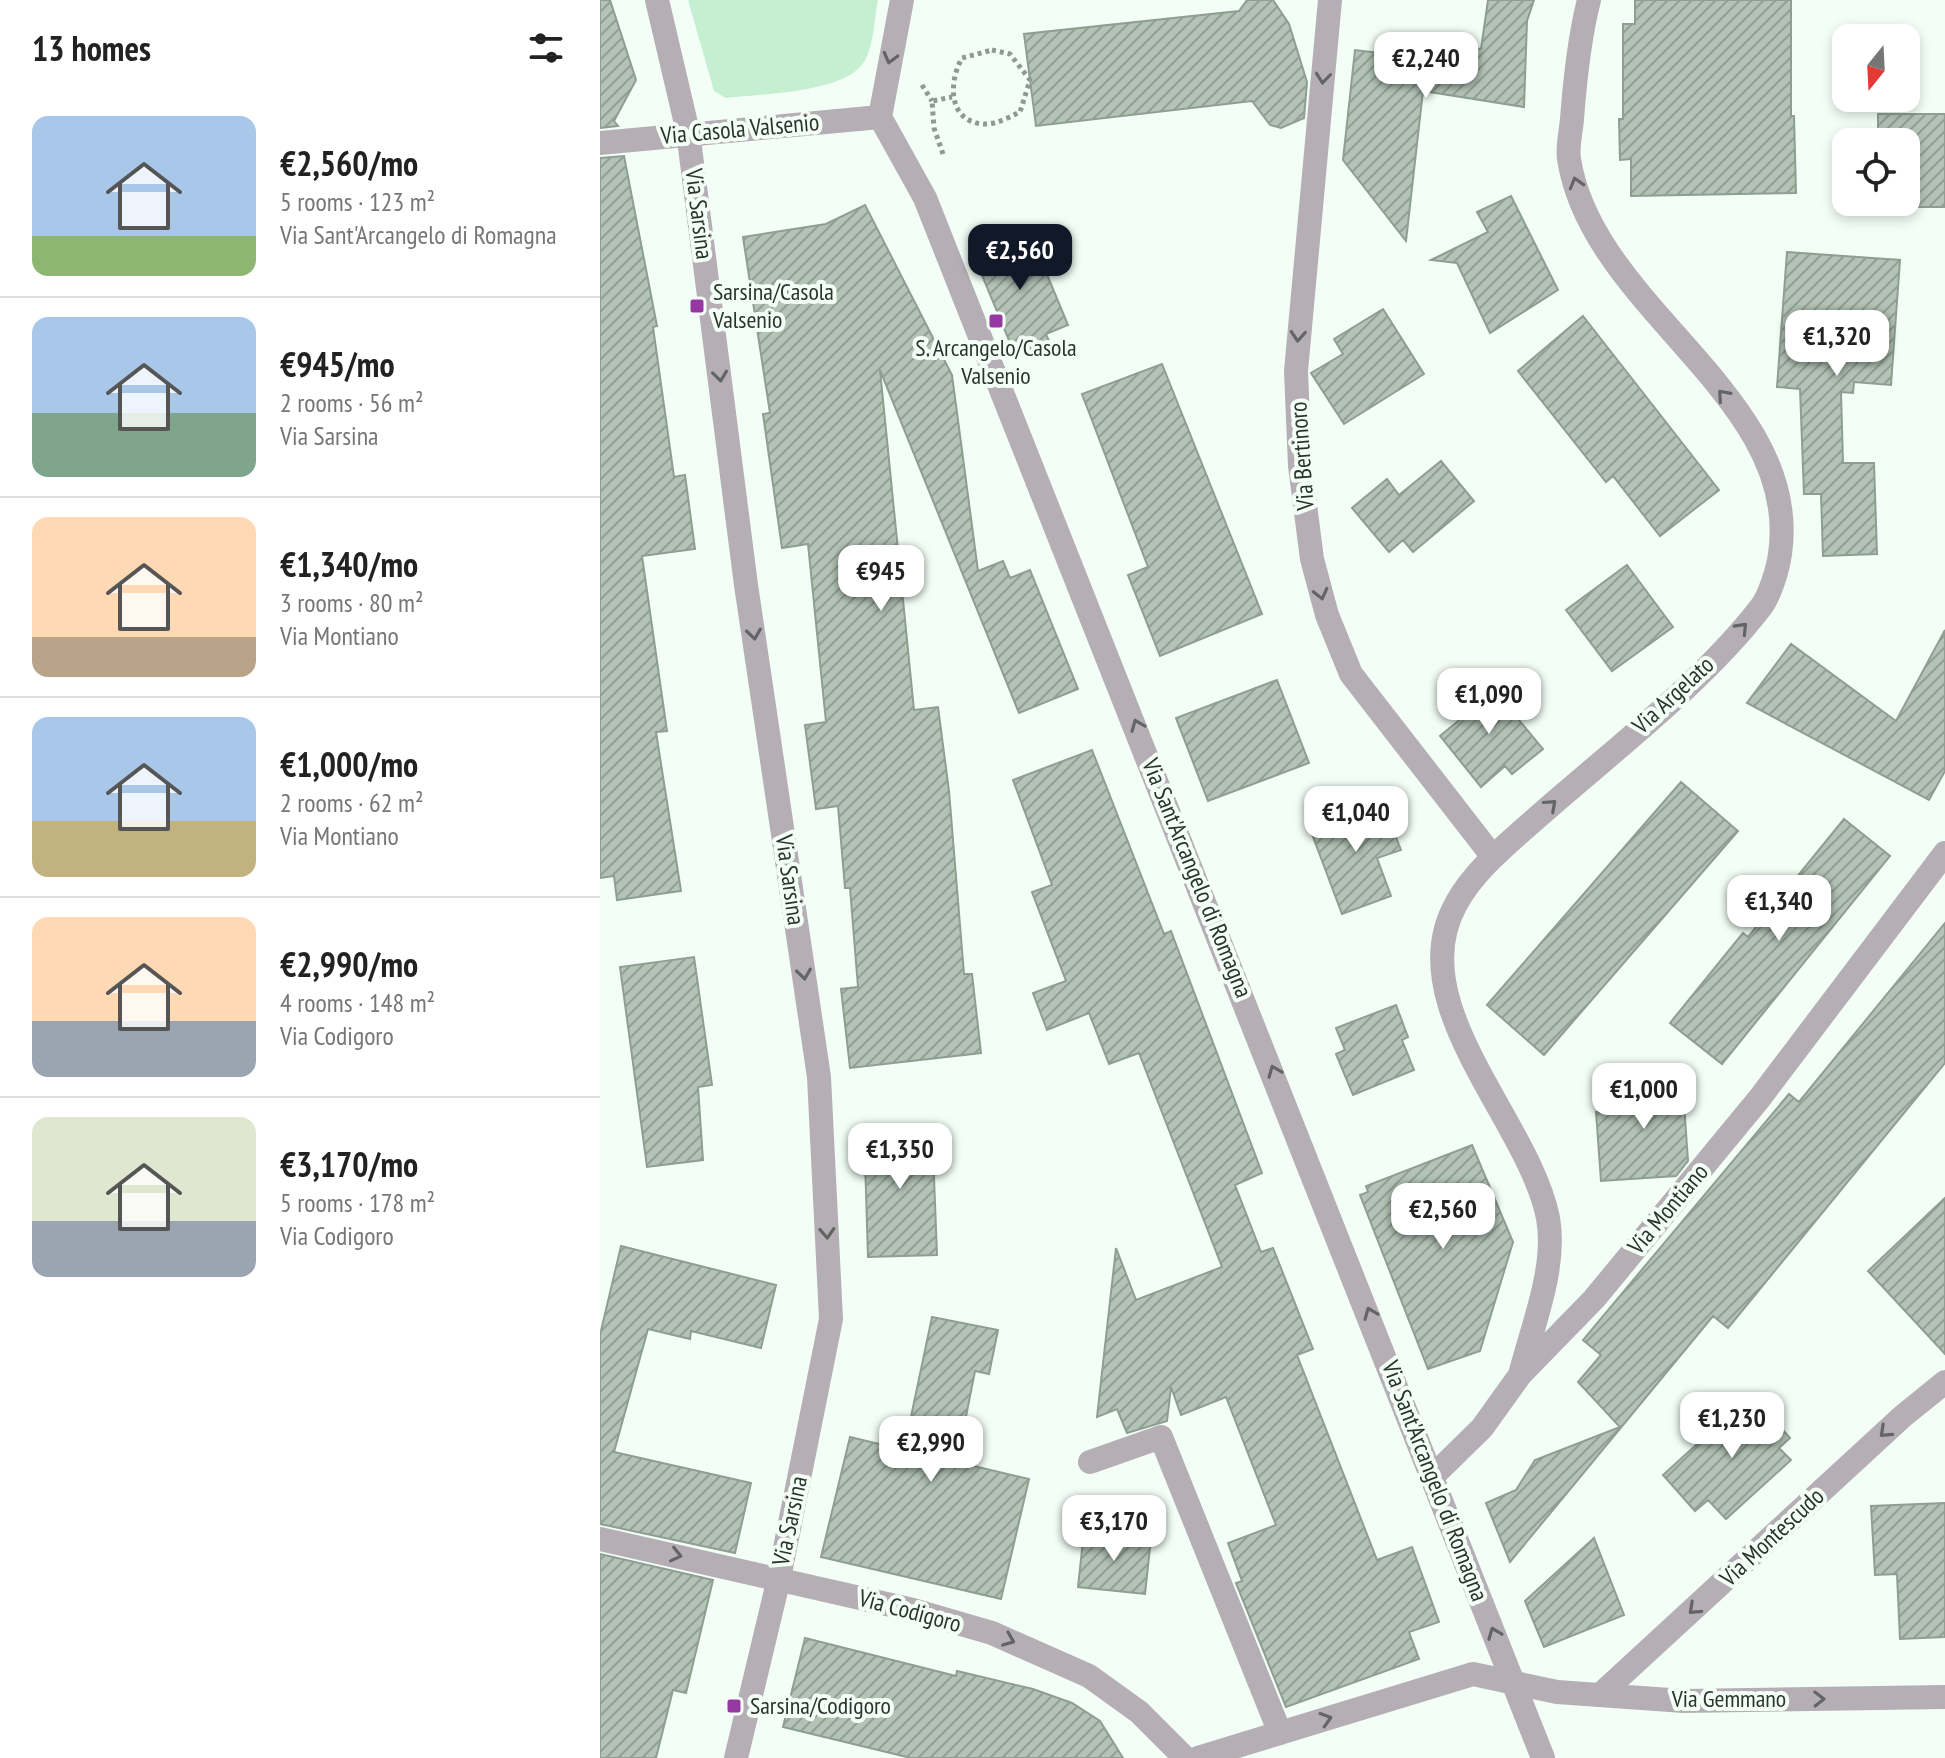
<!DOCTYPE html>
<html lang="en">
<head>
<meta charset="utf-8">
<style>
	:root { --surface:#fff; --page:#f6f6f6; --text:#222; --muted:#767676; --line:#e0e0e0; --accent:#111827 }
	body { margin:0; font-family:"PT Sans Narrow",sans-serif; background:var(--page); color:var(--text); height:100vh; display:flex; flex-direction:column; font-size:30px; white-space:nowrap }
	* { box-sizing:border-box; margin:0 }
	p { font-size:26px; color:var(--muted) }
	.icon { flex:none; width:44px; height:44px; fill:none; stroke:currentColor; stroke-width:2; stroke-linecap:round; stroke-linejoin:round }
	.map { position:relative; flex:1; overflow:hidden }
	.details { display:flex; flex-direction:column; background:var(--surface); width:600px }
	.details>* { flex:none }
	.needle { width:52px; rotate:198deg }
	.buttons { position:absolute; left:1232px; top:24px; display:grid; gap:16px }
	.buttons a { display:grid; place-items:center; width:88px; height:88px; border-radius:16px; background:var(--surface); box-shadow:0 4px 12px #0003; font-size:40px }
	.price { position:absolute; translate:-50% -68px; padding:0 18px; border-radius:16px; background:#fff; color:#222; font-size:26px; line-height:52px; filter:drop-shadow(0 2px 4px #0008) }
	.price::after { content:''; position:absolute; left:50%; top:48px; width:24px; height:18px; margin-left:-12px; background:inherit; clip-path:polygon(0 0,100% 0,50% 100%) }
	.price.selected { background:var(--accent); color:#fff }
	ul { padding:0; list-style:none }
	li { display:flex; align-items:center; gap:24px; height:200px; padding:0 32px }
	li+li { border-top:2px solid var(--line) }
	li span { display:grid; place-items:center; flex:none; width:224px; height:160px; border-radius:16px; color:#555 }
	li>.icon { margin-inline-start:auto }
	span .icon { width:96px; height:96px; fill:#fffc; stroke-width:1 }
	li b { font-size:34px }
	h2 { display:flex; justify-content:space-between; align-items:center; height:96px; padding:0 32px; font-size:34px }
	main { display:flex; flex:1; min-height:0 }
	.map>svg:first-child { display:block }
	.green { fill:#c5efd0 }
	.building { fill:url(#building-hatch); stroke:#8e9e92; stroke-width:2 }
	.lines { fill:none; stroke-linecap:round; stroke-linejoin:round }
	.path { stroke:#8f9892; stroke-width:5; stroke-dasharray:4 4; stroke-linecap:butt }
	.street { stroke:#b5afb5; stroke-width:24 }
	.oneway { stroke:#636564 }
	.poi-dot { fill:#9638a1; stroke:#f3fef6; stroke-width:3 }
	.labels { text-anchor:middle; stroke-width:8; stroke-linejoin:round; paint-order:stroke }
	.street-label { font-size:24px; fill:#2c332e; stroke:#f3fef6 }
	.poi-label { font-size:24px; fill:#2c332e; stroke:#f3fef6; text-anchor:start }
</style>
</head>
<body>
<main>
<section class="details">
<h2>13 homes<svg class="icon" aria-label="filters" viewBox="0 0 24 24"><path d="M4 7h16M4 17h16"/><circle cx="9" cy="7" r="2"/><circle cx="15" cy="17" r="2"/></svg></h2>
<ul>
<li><span style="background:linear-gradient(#a9c7e8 75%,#8fb573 0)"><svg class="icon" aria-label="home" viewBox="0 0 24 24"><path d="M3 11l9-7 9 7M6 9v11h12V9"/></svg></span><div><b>€2,560/mo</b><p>5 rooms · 123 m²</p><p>Via Sant'Arcangelo di Romagna</p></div></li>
<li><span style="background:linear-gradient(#a9c7e8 60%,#7fa58c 0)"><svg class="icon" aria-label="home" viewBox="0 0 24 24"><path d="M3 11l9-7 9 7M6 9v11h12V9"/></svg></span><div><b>€945/mo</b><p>2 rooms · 56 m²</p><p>Via Sarsina</p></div></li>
<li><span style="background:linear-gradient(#ffd9b3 75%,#b9a48a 0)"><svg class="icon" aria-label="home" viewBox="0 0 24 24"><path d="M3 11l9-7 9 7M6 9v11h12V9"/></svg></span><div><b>€1,340/mo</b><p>3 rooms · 80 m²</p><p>Via Montiano</p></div></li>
<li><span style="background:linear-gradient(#a9c7e8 65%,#c2b280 0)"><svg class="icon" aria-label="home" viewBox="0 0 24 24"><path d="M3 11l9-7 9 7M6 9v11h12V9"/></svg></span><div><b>€1,000/mo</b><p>2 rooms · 62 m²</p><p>Via Montiano</p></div></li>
<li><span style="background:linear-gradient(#ffd9b3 65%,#9aa5b1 0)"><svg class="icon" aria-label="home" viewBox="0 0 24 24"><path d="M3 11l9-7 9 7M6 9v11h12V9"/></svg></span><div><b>€2,990/mo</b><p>4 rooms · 148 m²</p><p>Via Codigoro</p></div></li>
<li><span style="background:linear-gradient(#dfe7d0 65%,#9aa5b1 0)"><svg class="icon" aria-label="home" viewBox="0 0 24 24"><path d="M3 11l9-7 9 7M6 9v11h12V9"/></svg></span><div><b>€3,170/mo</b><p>5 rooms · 178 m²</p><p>Via Codigoro</p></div></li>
</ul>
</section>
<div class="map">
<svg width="1345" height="1758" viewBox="0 0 1345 1758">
	<defs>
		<pattern id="building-hatch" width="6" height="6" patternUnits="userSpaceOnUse" patternTransform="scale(2)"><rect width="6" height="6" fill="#b3c4b6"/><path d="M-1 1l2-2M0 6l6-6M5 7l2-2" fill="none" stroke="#92a094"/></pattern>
	</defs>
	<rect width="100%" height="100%" fill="#f3fef6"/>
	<path class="green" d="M88,0H278C274,18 274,47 264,62C245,93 160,94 126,98L114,91Z"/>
	<path class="building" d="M0,0H10L36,80L14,121L18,126L0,128Z
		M647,0H673L689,24L707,82L704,118L681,128L670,125L652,101L436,126L424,34L639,11Z
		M888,0H934L927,21L924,107L823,91L806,241L743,160L755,50L806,56L807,41L881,49Z
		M1035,0H1191V116H1194L1196,193L1031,196V159L1020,160L1019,119H1023V24H1035Z
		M1278,114H1345V207H1278V202H1306V142H1278Z
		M24,156L57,326L53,327L74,477L85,475L95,549L42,556L67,731L56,732L81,891L17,900L14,876L0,878V158Z
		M911,196L958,290L890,333L857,263L831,260L888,232L877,212Z
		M265,205L352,375L378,571L403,561L410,578L430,570L478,689L419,713L280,370L314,710L338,707L349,791L364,974H372L381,1053L250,1068L241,989L258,987L250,888H245L238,806L216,809L205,725L226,722L208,544L182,548L163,414L170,413L143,237L226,224Z
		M408,236L412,244L431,236L468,325L446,334L449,341L415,355L372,251Z
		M1187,252L1300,260L1291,385L1254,382L1253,393L1241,392L1243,463H1274L1277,554L1223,556L1221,494H1204L1200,389L1177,387Z
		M783,309L824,374L744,424L711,373L743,354L734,339Z
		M983,316L1119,490L1060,536L1013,476L1006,482L918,371Z
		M562,364L662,614L560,656L528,575L548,567L482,394Z
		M841,461L874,501L813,552L803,540L789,552L752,508L787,479L799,495Z
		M1027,565L1073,627L1012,671L966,610Z
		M1345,630V771L1329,800L1147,703L1191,644L1296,721Z
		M885,679L943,749L912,774L905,766L881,787L840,736L863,717L853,706Z
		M677,680L709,763L608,801L576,718Z
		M492,750L564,934L571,931L662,1173L635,1185L661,1252L673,1248L713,1349L697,1355L777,1560L812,1547L839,1622L809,1632L819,1659L686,1707L636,1583L642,1581L628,1543L676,1525L626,1397L581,1415L571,1387L567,1421L527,1433L517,1409L497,1417L516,1248L536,1300L622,1267L539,1053L509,1064L489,1013L447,1030L433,993L466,981L432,892L452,885L413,780Z
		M1081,782L1138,831L944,1055L887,1005Z
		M781,799L801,850L777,858L791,896L742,914L709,826Z
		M1244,819L1290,856L1122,1064L1070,1023L1143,933L1148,937Z
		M1345,923V1063L1128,1328L1113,1316L910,1562L886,1503L916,1490L935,1460L1020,1427L978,1382L1001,1355L983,1340L1189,1094L1199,1102Z
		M94,957L112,1085L98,1087L103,1160L47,1167L20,967Z
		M796,1005L808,1037L802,1040L814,1070L753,1095L736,1054L745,1050L736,1028Z
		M1082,1075L1088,1161L1076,1176L1001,1181L996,1112L1011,1111L1010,1095L1024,1094L1023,1080Z
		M332,1125L337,1255L268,1257L264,1127Z
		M872,1145L913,1242L880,1351L828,1369L760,1195L768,1192L766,1186Z
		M1345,1198V1354L1268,1271Z
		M21,1246L176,1285L161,1348L91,1331L90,1339L48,1329L14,1452L151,1483L135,1553L0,1524V1335Z
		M332,1317L398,1330L389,1374L375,1371L357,1462L429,1479L401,1599L221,1557L250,1437L304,1450Z
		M1151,1395L1190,1438L1179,1448L1191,1460L1126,1519L1108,1500L1095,1511L1063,1475Z
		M1345,1503V1637L1300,1639L1297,1574L1275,1575L1271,1506Z
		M484,1531L551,1539L545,1594L478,1587Z
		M994,1538L1024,1615L944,1647L925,1601Z
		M0,1554L113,1580L86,1693L73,1690L56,1758H0Z
		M205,1638L356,1676L357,1671L433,1689L472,1703L500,1721L523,1758H311L183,1727Z"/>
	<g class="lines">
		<path class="path" d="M392,50L410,54L430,80L420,112C409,117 396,125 383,124C347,121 349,81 362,58Z
			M322,85L332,101
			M343,154L334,128L332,101L352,97"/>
		<path class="street" d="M57,0L88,132L146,585L219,1077L231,1319L179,1578L136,1758
			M302,0L280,117L325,198L943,1758
			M730,0L696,371L700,466L712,559L727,615L751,674L893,857
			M0,143L280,117
			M920,1375C932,1327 957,1268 948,1218C929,1121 800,1004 856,904C873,872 905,846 932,822C1006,756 1101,685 1161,607C1170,595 1178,569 1180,554C1203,397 992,309 969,159C967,147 971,132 972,119C975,79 979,39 989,0
			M490,1462L561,1437L680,1733
			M834,1475L882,1428L920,1375L994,1299L1159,1099L1345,853
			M0,1539L313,1610L392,1633L489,1676L539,1712L585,1758
			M1001,1694L1303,1416L1345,1382
			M598,1758L873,1674L957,1692L1084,1701L1345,1697"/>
	</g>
	<defs><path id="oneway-chevron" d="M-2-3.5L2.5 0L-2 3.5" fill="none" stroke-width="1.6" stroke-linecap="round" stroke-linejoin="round" transform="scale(2)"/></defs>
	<g class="oneway">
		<use href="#oneway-chevron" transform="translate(290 58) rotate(105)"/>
		<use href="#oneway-chevron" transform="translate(723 78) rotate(96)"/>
		<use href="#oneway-chevron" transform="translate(976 183) rotate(-106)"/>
		<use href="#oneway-chevron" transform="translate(698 336) rotate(94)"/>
		<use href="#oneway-chevron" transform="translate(120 376) rotate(83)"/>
		<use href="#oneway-chevron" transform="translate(1123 395) rotate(-131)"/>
		<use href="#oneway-chevron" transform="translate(721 594) rotate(76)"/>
		<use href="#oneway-chevron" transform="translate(1142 628) rotate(-47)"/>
		<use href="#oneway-chevron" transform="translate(154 634) rotate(82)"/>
		<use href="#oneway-chevron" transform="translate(537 725) rotate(-112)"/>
		<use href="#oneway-chevron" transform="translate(951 805) rotate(-42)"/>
		<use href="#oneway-chevron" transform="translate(204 974) rotate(82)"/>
		<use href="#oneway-chevron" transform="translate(674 1071) rotate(-112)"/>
		<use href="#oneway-chevron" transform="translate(227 1233) rotate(87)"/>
		<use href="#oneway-chevron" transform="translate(770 1313) rotate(-112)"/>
		<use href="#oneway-chevron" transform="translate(1285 1432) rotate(137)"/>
		<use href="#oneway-chevron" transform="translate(76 1555) rotate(13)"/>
		<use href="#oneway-chevron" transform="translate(1094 1609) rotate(137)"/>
		<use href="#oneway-chevron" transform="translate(894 1633) rotate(-111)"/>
		<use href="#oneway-chevron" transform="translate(409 1640) rotate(22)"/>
		<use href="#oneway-chevron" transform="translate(1219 1699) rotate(-1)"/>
		<use href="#oneway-chevron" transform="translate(726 1719) rotate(-17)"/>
	</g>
	<g class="poi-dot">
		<rect x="89" y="298" width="16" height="16" rx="4"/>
		<rect x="388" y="313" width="16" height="16" rx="4"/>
		<rect x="126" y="1698" width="16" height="16" rx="4"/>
	</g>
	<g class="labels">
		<g class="street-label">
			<text transform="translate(140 129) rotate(-5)" y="8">Via Casola Valsenio</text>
			<text transform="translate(99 214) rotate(83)" y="8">Via Sarsina</text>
			<text transform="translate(702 456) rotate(-94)" y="8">Via Bertinoro</text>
			<text transform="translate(1073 695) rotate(-43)" y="8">Via Argelato</text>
			<text transform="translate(597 878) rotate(68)" y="8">Via Sant'Arcangelo di Romagna</text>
			<text transform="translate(190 880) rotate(82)" y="8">Via Sarsina</text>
			<text transform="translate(1068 1209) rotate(-50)" y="8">Via Montiano</text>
			<text transform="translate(835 1481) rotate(69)" y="8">Via Sant'Arcangelo di Romagna</text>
			<text transform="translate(190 1521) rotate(-78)" y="8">Via Sarsina</text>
			<text transform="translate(1172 1537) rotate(-43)" y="8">Via Montescudo</text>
			<text transform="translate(310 1611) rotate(15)" y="8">Via Codigoro</text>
			<text x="1129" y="1707">Via Gemmano</text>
		</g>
		<g class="poi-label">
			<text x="113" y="300">Sarsina/Casola<tspan x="113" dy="28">Valsenio</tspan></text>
			<text x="396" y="356" text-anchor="middle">S. Arcangelo/Casola<tspan x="396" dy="28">Valsenio</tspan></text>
			<text x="150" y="1714">Sarsina/Codigoro</text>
		</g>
	</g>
</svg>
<div class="buttons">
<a><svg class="needle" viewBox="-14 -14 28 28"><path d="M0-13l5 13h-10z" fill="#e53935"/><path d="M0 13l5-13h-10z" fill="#767676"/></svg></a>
<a><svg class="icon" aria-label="locate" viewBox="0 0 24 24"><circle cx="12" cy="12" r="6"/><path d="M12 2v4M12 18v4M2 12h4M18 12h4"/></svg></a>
</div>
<b class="price" style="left:826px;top:100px">€2,240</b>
<b class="price selected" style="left:420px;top:292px">€2,560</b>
<b class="price" style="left:1237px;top:378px">€1,320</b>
<b class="price" style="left:281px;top:613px">€945</b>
<b class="price" style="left:889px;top:736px">€1,090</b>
<b class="price" style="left:756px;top:854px">€1,040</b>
<b class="price" style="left:1179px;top:943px">€1,340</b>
<b class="price" style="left:1044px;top:1131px">€1,000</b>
<b class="price" style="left:300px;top:1191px">€1,350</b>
<b class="price" style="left:843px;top:1251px">€2,560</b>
<b class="price" style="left:1132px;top:1460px">€1,230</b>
<b class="price" style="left:331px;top:1484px">€2,990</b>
<b class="price" style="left:514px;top:1563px">€3,170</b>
</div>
</main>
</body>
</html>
